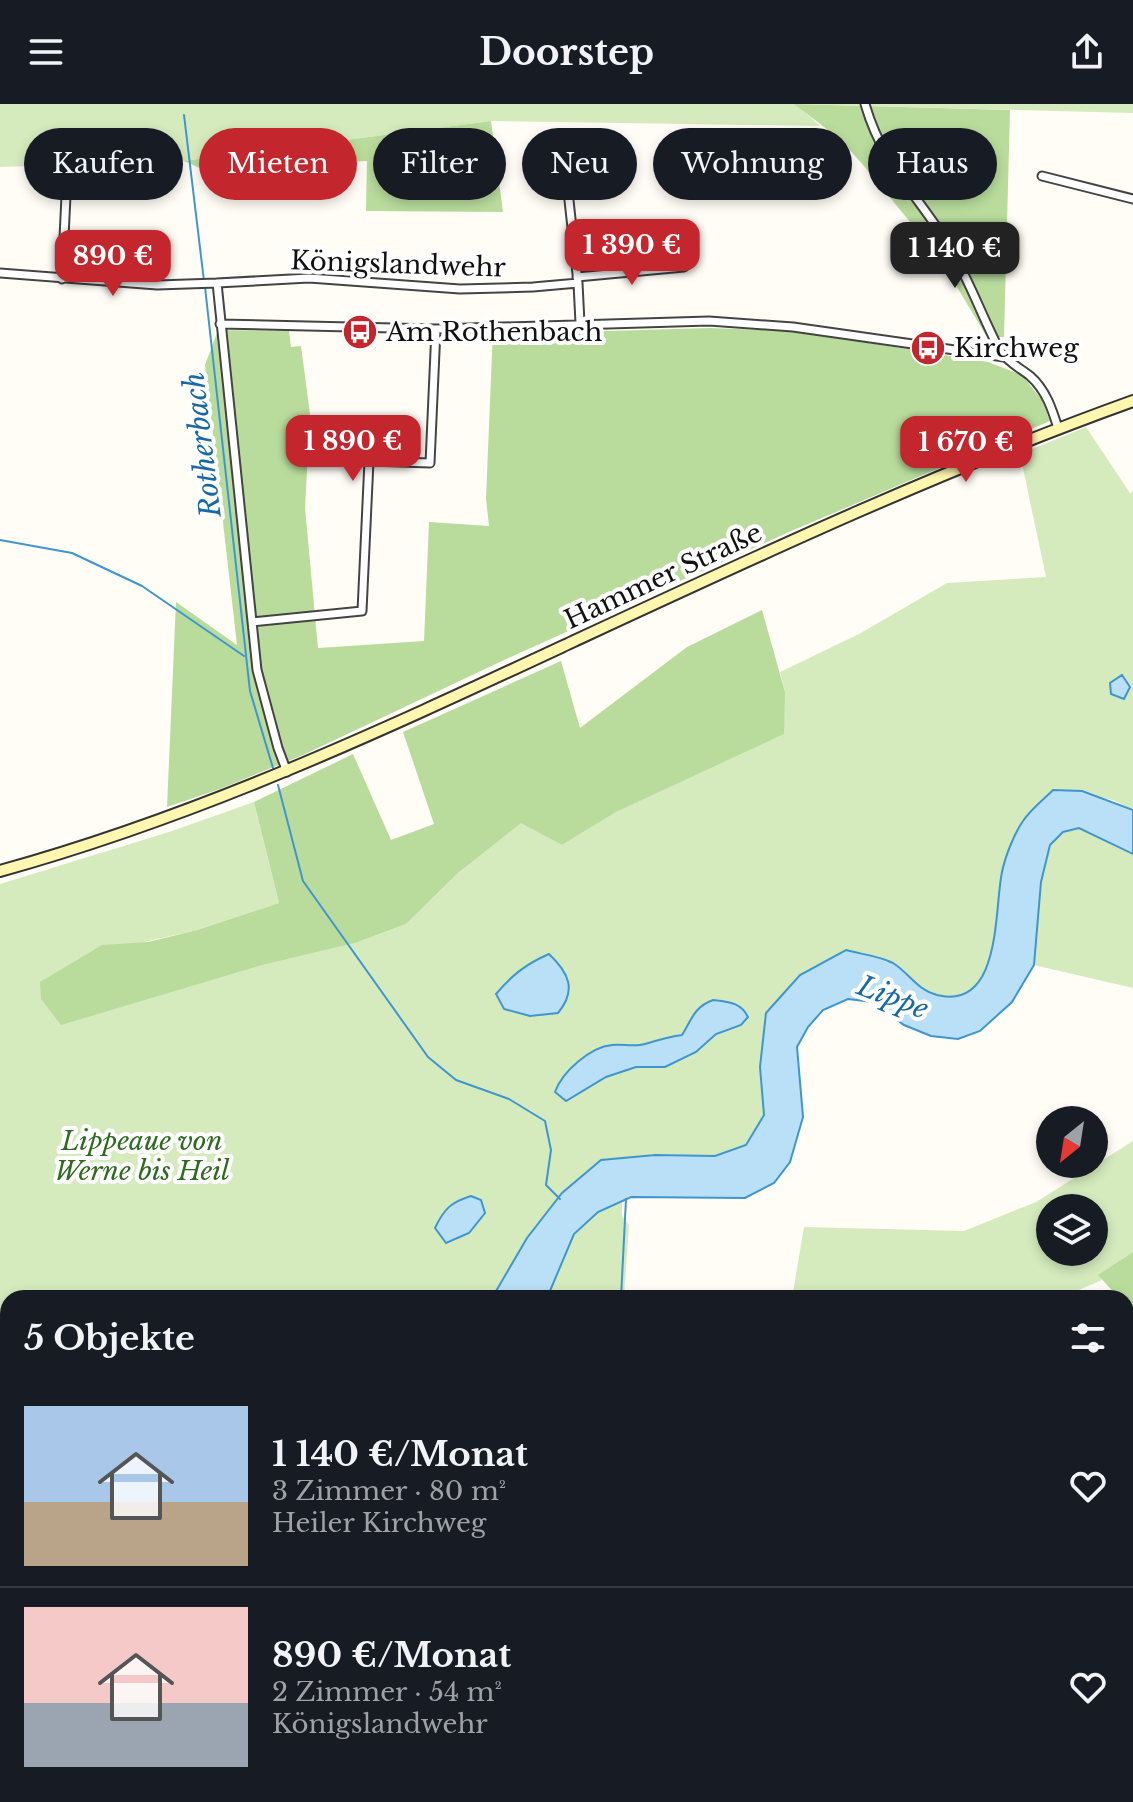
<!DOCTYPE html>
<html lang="de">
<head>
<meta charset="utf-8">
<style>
	:root { --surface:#171b24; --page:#20242c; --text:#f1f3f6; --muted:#9ea1a6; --line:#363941; --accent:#c4262e }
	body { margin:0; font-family:"Libre Baskerville",serif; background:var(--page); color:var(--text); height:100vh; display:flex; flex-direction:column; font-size:30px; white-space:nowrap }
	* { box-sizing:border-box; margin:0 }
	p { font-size:26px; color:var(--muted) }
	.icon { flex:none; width:44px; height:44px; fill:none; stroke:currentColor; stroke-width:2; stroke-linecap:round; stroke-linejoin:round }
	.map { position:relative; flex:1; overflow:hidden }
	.details { position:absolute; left:0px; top:1186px; width:1134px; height:512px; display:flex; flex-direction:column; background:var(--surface); border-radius:24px 24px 0 0; box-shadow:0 4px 12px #0003 }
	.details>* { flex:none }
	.banner { position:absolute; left:24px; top:24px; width:1086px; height:72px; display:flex; gap:16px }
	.needle { width:52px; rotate:210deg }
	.fabs { position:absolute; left:1036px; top:1002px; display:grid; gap:16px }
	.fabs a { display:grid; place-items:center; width:72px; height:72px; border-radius:50%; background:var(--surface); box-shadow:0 4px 12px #0003; font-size:40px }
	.price { position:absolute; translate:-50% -68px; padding:0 18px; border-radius:16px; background:var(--accent); color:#fff; font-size:26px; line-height:52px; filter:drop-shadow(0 2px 4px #0008) }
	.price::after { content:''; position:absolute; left:50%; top:48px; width:24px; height:18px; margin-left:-12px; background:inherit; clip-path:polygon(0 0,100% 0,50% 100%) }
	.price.selected { background:#222; color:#fff }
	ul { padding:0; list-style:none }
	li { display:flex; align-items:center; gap:24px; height:200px; padding:0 24px }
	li+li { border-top:2px solid var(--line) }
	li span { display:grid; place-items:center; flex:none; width:224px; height:160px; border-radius:0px; color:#555 }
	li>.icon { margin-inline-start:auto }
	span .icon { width:96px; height:96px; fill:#fffc; stroke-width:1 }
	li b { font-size:34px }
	h2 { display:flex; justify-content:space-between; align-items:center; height:96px; padding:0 24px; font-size:34px }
	.pill { padding:0 28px; border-radius:36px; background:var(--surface); box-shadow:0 4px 12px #0003; font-size:28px; line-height:72px }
	.pill.selected { background:var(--accent); color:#fff }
	header { display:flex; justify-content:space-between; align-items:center; height:104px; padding:0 24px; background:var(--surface); font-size:36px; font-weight:800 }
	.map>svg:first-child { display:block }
	.green { fill:#d5ebbd; fill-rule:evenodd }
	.forest { fill:#b9dc9c }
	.water { fill:#b9e0f7; stroke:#3f96cf; stroke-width:2 }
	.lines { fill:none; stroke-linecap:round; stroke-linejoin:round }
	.stream { stroke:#3f96cf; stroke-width:2 }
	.minor-casing { stroke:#444; stroke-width:11 }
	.secondary-casing { stroke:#333; stroke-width:14 }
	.primary-casing { stroke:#222; stroke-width:16 }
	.minor { stroke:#fff; stroke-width:7 }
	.secondary { stroke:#fff6b0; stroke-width:10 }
	.primary { stroke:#f9d66b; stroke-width:12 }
	.labels { text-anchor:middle; stroke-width:8; stroke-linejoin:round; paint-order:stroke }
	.street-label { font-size:26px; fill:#111; stroke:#fff }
	.poi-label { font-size:26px; fill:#111; stroke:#fff; text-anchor:start }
	.park-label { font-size:26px; font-style:italic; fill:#2f6b1f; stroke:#fff }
	.water-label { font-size:28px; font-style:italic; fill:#1768a6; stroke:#fff }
</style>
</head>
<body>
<header><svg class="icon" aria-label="menu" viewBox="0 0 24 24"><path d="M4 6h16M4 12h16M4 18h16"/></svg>Doorstep<svg class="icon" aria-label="share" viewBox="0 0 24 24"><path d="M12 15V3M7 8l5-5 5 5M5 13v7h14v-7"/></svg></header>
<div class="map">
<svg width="1133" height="1698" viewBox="0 0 1133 1698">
	<rect width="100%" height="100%" fill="#fffdf5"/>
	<path class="green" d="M0,0H1133V9L796,0L820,22L491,17L184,57L0,63Z
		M1086,323L1130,389L1133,388V706L1113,696L1053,686C1043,696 1030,706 1023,717C1014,730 1006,753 1002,768C994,804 1003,906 937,891C917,886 909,869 893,859C880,852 860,850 846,846L760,963L764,1011L746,1041L715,1052L655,1050L601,1056L562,1089L527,1134L492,1194H8V1618L0,1621V780L169,728L254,698L279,799L197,826L144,838H358L406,820L458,769L521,718L562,741L618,707L785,588L780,568L859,530L947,479L1046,473L1020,350Z
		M1079,724L1133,750V884L1034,861C1036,835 1038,755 1052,738C1060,729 1068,727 1079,724Z
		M1133,1037V1148L1099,1171L1102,1176L1060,1194H792L804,1123L964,1127L1036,1098ZM1050,1104H1094V1148H1050Z
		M622,1097V1112L629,1121L624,1194H520L559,1119Z
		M398,1690H467L452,1698H401Z"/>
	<path class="forest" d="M794,0L1010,6L1004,233H987L939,153L864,62L841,36Z
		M491,17L503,108L366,107L367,57L202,65L184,57Z
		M710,224L795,227L988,258L1022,271L1042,296L1050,317L789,428L504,556L303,651L220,685L167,703L176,498L237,541L205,261L218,226L289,227L291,243L301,242L310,310L305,404L318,544L424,537L429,418L489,422L486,395L493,225L607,227Z
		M762,506L785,588L784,630L618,707L562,741L521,719L458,769L406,820L358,838L262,861L61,921L41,895L40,878L102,841L148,838L197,826L279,799L254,698L353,650L391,736L434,720L403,628L561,557L580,624L687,543Z
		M1133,1148V1209L1126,1202V1194H1119L1098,1171Z"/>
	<path class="water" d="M1122,571L1130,583L1124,595L1111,590L1110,579Z
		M1053,686L1082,687L1133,706V750L1079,724L1063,728L1050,741L1041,778L1034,861L1012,898L980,927L958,935L931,932L904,921L873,898L848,895L823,906L808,923L797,943L803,1013L790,1058L774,1079L745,1094L631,1093L598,1108L574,1130L547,1194H492L527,1134L562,1089L601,1056L655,1051L715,1052L746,1041L764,1011L760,963L766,909L800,871L846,846C860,850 880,852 893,859C909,869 917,886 937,891C1002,907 994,805 1002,768C1005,753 1014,730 1023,717C1030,706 1043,696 1053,686Z
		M549,850C569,869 577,886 558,909L530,912L504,905L496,890C512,871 526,860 549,850Z
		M713,896C728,898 741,898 748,913L741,921L716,930L696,948L665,963H636L606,973L566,997L555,988C562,968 590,943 612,941C623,940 635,943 645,940C658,936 668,933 682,931C692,915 694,903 713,896Z
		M471,1092L481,1096L485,1109L469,1129L446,1139L435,1124C444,1105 451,1098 471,1092Z
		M8,1485V1527L0,1529V1488Z"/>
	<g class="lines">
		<path class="stream" d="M184,11L204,177
			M205,183L250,587L273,664
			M0,436L72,449L142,482L244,552
			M278,681L303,777L428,953L456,976L509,995L545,1017L551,1046L546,1081L560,1095
			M621,1194L626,1095
			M811,1690L819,1698"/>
		<g class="minor-casing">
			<path id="minor" d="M865,0C882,59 914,87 946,137C968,172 981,211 1000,247C1009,259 1020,264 1030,272C1046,286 1052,305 1058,324
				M562,32L578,179L580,219
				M1042,72L1133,95
				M0,169L157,181L217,179L257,566L278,644L287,668
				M577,173L684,163
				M62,175L66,92
				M217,179L309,174L460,185L533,183L578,179
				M220,220L436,225L709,217L793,223L1004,253
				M252,518L362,507L369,357L430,359L436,225"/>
		</g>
		<g class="secondary-casing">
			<path id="secondary" d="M0,767C202,711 383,626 572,538C757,452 941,366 1133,297"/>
		</g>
		<g class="primary-casing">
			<path id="primary" d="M1126,1575H1133
				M460,1698L475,1690"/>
		</g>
		<use href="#minor" class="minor"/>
		<use href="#secondary" class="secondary"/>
		<use href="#primary" class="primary"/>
	</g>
	<defs>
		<g id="bus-disc" transform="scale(1.8)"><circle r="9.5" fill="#c4262e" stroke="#fff"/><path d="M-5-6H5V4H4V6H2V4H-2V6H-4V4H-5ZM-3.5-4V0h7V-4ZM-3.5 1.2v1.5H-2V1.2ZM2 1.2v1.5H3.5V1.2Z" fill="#fff"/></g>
	</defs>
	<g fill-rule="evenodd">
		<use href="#bus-disc" x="360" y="228"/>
		<use href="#bus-disc" x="928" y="244"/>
	</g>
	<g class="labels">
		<g class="street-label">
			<text transform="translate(398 160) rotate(2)" y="9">Königslandwehr</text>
			<text transform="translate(663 472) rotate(-25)" y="9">Hammer Straße</text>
		</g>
		<g class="poi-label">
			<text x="386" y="237">Am Rothenbach</text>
			<text x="954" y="253">Kirchweg</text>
		</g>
		<g class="park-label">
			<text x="142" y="1046">Lippeaue von<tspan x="142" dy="30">Werne bis Heil</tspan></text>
		</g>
		<g class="water-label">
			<text transform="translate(202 341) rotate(-97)" y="10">Rotherbach</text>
			<text transform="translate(893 893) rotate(21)" y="10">Lippe</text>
		</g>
	</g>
</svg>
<div class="fabs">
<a><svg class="needle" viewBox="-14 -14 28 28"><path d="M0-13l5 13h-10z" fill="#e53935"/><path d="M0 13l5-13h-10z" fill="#9ea1a6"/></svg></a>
<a><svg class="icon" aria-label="layers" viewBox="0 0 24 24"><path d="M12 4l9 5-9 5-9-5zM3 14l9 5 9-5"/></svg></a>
</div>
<b class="price" style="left:632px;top:183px">1 390 €</b>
<b class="price selected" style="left:955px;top:186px">1 140 €</b>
<b class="price" style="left:113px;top:194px">890 €</b>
<b class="price" style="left:353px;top:379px">1 890 €</b>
<b class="price" style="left:966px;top:380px">1 670 €</b>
<div class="banner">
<a class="pill">Kaufen</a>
<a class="pill selected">Mieten</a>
<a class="pill">Filter</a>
<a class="pill">Neu</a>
<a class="pill">Wohnung</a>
<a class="pill">Haus</a>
</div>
<section class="details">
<h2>5 Objekte<svg class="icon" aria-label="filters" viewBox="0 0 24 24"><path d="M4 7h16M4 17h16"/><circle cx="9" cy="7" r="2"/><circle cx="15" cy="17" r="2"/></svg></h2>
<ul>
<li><span style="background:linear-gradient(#a9c7e8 60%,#b9a48a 0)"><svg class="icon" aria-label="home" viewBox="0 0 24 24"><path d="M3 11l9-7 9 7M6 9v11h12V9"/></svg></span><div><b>1 140 €/Monat</b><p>3 Zimmer · 80 m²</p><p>Heiler Kirchweg</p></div><svg class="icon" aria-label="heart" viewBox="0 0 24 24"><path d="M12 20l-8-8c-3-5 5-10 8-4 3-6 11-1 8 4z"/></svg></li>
<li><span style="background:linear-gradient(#f6c9c9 60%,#9aa5b1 0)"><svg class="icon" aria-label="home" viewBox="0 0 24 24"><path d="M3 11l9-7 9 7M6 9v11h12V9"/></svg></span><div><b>890 €/Monat</b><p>2 Zimmer · 54 m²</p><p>Königslandwehr</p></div><svg class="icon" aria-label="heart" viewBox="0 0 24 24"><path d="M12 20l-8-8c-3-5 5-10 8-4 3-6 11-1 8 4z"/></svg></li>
</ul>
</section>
</div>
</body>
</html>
